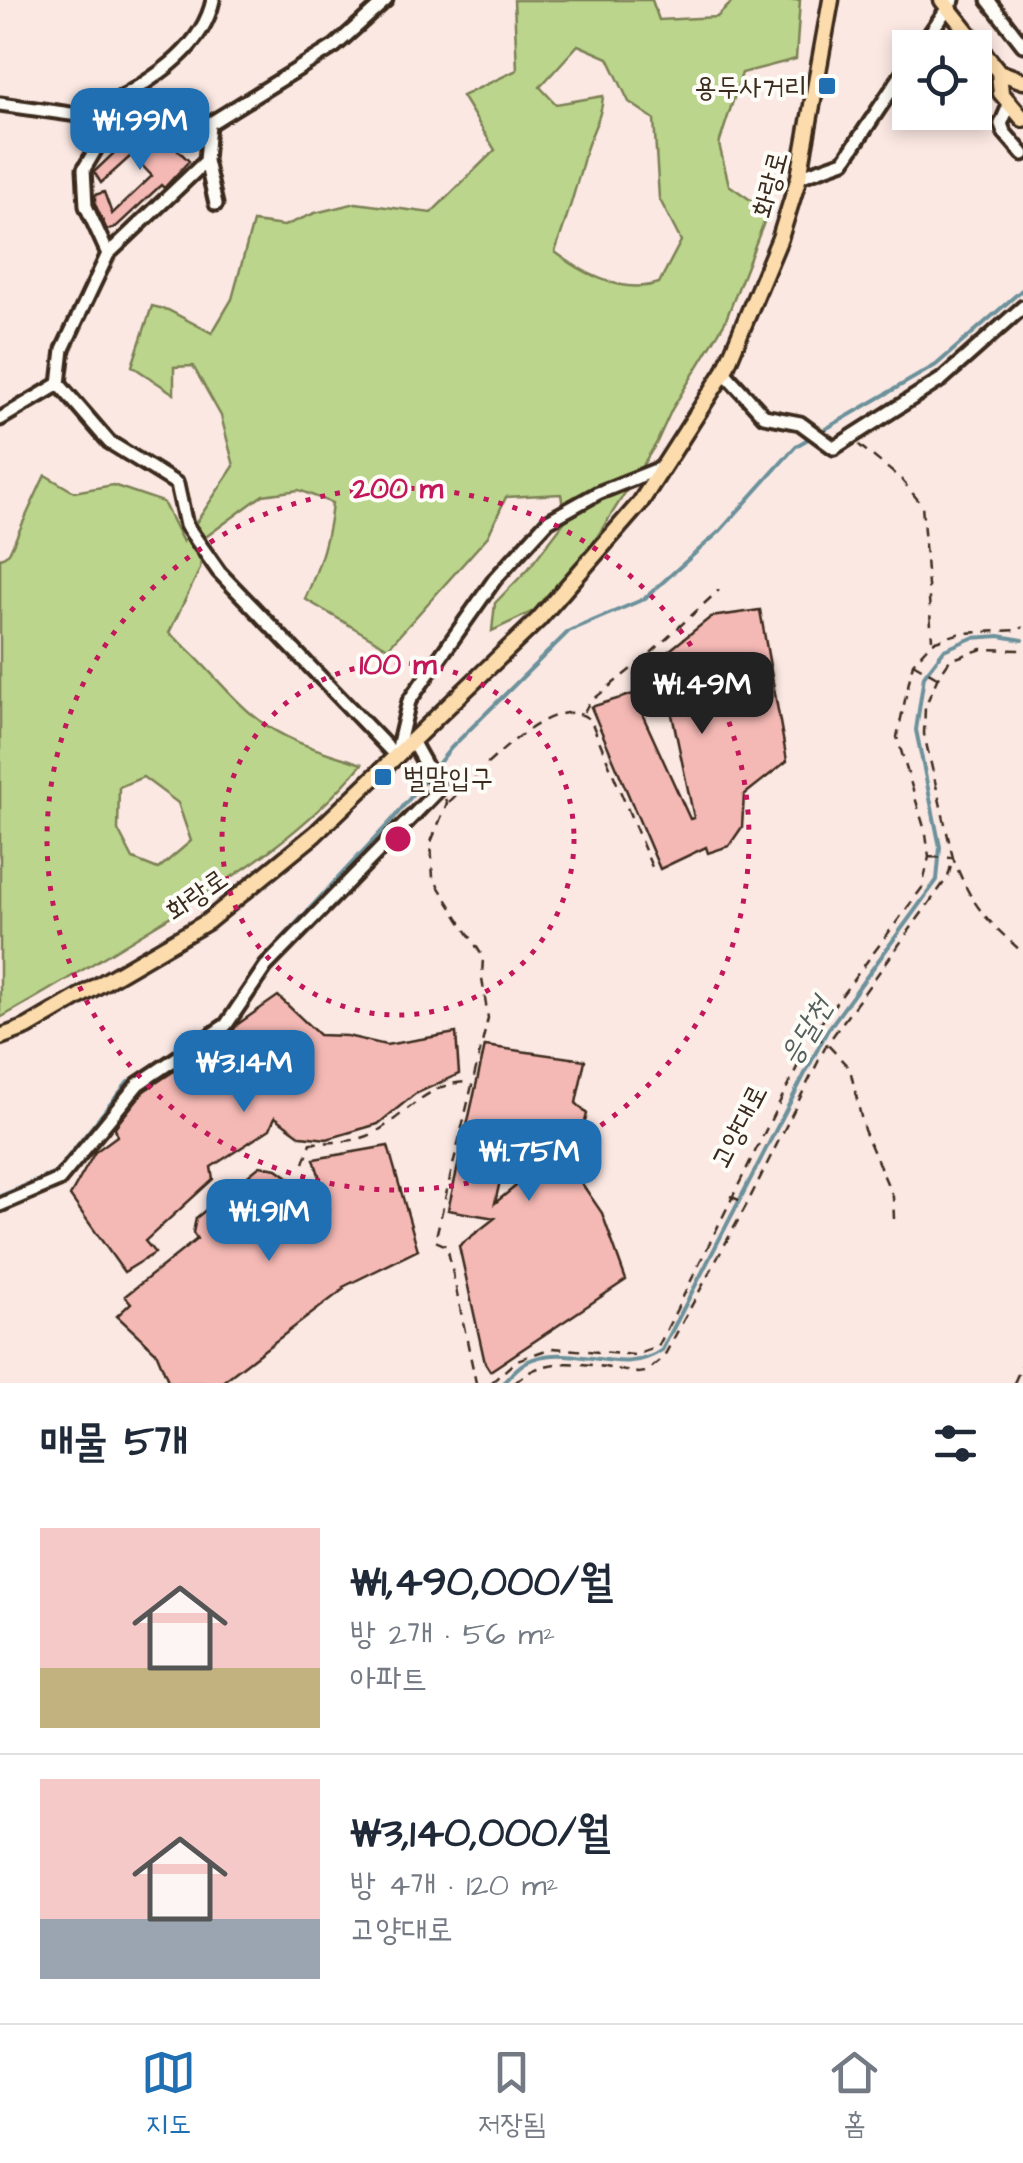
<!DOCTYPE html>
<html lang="ko">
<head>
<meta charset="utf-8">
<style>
	:root { --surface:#fff; --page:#f2f2f3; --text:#1f2937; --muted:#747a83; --line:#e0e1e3; --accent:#1f6fb2 }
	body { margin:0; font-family:"Architects Daughter","Poor Story",sans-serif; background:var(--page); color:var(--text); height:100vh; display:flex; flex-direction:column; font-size:38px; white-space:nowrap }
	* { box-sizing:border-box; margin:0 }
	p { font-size:32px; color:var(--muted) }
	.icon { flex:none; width:55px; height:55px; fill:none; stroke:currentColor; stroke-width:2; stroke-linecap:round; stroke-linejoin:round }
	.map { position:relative; height:1383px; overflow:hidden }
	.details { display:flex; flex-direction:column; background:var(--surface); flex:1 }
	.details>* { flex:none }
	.fabs { position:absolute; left:892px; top:30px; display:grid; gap:20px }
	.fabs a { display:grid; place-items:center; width:100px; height:100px; border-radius:0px; background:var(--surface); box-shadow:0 5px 15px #0003; font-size:50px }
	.price { position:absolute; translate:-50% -85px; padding:0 22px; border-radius:20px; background:var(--accent); color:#fff; font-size:32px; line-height:65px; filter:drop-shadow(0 2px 5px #0008) }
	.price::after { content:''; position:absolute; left:50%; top:60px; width:30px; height:22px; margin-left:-15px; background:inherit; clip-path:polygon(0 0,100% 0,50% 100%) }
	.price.selected { background:#222; color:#fff }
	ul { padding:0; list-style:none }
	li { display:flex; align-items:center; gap:30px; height:250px; padding:0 40px }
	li+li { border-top:2px solid var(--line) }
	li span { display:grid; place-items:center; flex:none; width:280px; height:200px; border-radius:0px; color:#555 }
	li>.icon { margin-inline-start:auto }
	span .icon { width:120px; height:120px; fill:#fffc; stroke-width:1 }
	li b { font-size:42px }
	h2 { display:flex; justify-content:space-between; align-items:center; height:120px; padding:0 40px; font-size:42px }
	.tabs { display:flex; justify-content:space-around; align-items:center; height:140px; border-top:2px solid var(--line); background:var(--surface); font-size:28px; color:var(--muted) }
	.tabs a { display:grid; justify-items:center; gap:5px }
	.tabs .selected { color:var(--accent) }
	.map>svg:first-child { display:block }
	.green { fill:#bbd58c; stroke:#7b8055; stroke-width:2.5; fill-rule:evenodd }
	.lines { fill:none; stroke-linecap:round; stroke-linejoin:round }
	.stream { stroke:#6c919b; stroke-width:4 }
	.building { fill:#f5b9b5; stroke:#3b2a1e; stroke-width:2.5; fill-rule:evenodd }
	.minor-casing { stroke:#3b2a1e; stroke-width:19 }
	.major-casing { stroke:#3b2a1e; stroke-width:21 }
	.path { stroke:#3b2a1e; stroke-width:2.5; stroke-dasharray:10 8; stroke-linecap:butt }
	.minor { stroke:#fdfcf7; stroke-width:11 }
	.major { stroke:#fcdcac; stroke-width:14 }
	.ring { fill:none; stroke:#c2185b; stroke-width:5; stroke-dasharray:5 10 }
	.poi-dot { fill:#1f6fb2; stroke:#fdfcf7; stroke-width:4 }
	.labels { text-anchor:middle; stroke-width:8; stroke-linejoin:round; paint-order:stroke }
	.poi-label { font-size:28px; fill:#3b2a1e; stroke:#fdfcf7; text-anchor:end }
	.street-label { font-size:28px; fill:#3b2a1e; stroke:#fdfcf7 }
	.water-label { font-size:30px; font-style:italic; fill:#545e5d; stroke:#fdfcf7 }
	.centre { fill:#c2185b; stroke:#fdfcf7; stroke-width:5 }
	.ring-label { font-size:30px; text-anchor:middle; font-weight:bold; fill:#c2185b; stroke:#fdfcf7; stroke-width:8; stroke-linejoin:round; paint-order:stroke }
</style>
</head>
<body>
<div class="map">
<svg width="1023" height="1383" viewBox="0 0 1023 1383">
	<rect width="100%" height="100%" fill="#fbe8e3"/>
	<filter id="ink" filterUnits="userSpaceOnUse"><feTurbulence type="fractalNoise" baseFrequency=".01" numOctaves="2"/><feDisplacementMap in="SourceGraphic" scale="20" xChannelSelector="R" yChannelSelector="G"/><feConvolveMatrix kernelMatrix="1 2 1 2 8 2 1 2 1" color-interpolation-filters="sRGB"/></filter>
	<g filter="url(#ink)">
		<path class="green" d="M514,0H652L659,20L717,17L734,0H800L796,59L742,73L719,144L729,185L768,212L725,322L672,409L656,444L585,556L536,610L492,631L495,603L529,568L565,521L561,494L506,497L488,536L388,648L305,599C319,568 329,538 332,503L299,490L263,495L203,539L200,569L169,633C201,657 223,691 254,716C285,742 323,751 362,764C303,835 235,876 158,924C106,956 54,988 0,1018V559L9,553L45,475L74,492L113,485L163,502L183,542L234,466L221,416L193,366L174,367V394L132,366L152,306L168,310L212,333L232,299L253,222L284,226L315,213L356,203L431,213L495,150L462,96L517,70ZM578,45L608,58L629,102L654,119L659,198L681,241L659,283C622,295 584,274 555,252C567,218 577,185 586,150C592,130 602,117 603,96L556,104L540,87ZM143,777L178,803L191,841L158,869L133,859L118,830L119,787Z"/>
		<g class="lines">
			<path class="stream" d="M0,1196L55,1173L128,1082L221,1021L259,963L392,820L451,748L569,631L644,599L720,531L796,446L936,365L1023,289
				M503,1383C510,1376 517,1367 526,1362C570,1339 621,1380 662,1350L827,1031L937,880L940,847L916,730L924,676L944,650L972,638L999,636L1023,640"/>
		</g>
		<path class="building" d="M138,130L145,131L156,142L163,135L189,161L164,188L161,185L116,227L107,230L95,204V195L104,192L112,214L152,176L132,155L101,183L94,172Z
			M760,610L787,761L744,795L742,827L729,846L708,853L706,847L660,869L591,707L633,694L690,819L694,818L660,658L711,617Z
			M278,996L319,1035L347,1036L386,1045L456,1033L459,1074L415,1094L378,1124L327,1139L301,1136L275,1117L270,1129L211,1167L213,1179L145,1241L155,1253L124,1272L70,1196L95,1152L117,1136L115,1127L144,1091L231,1033L238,1024Z
			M485,1046L585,1060L576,1103L587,1114L576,1157L561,1153L602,1213L626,1280L490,1371L485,1363L459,1246L495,1218L448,1210ZM566,1139L569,1143L495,1203L502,1172Z
			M388,1146L418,1250L343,1287L344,1289L221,1383H169L156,1352L117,1316L131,1303L125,1296L197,1239L193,1233L196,1218L260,1166L277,1169L329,1207L314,1159Z"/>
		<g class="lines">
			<g class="minor-casing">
				<path id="minor" d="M386,0L335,46L209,124L206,161L108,254L63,349L59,384L109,442L177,484L186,525L219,572L396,756
					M988,0L1023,45
					M920,48L953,0
					M1010,103L1001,124L1004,132L1023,154
					M0,104L113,120L120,98C158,76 203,47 213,0
					M206,161L216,204
					M799,177L844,161L910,62
					M108,254L86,206L84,169L113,120L209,124
					M724,372L764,416L800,423L834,448L942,379L1023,307
					M0,419L59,384
					M396,756L409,701L495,579L548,521L598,493L663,467
					M0,1205L59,1180L138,1084L226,1025L266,966L439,789L412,741"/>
			</g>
			<g class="major-casing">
				<path id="major" d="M942,0L999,72L1023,81
					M999,72L1001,93L1023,119
					M0,1037L27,1027L207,922L315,834L538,620L640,503L724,372L780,238L799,177L831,0"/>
			</g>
			<path class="path" d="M859,445L901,479L922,505L932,639
				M913,663L937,677
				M584,712L589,703L652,652L719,590
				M445,799L447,803L431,842L433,878L483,957L482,978L488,1018L435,1241L447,1246L476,1383
				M449,802C474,778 556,685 591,721L654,872
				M930,857L953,858C973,908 984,917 1023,953
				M814,1035L827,1044L850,1069L864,1130L893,1197L894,1219
				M304,1163L311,1143C332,1142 355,1143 374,1133C408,1114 428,1081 471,1082
				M730,1196L745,1203
				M491,1383L517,1360L552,1348L635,1355L658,1347L815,1031L922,888L929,857L926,834L897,737L913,663L932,642L961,633L1019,630L1023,627
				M515,1383C548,1350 597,1367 638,1373L646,1372L663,1358L747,1204L827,1044L948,877L953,858L924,734L925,707L938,677L950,660L982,649L1023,650
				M1014,1383L1023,1363"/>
			<use href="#minor" class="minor"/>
			<use href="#major" class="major"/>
		</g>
	</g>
	<g class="ring">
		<circle cx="398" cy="839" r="176"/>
		<circle cx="398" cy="839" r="351"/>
	</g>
	<g class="poi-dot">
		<rect x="817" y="76" width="20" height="20" rx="5"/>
		<rect x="373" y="767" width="20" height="20" rx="5"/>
	</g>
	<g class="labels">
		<g class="poi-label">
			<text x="807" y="96">용두사거리</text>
			<text x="403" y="787" text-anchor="start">벌말입구</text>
		</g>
		<g class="street-label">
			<text transform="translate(769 184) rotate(-75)" y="10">화랑로</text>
			<text transform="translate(196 894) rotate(-35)" y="10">화랑로</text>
			<text transform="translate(738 1126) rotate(-63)" y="10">고양대로</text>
		</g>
		<g class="water-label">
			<text transform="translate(805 1031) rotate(-59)" y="10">응달천</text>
		</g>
	</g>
	<circle cx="398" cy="839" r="15" class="centre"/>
	<g class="ring-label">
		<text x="398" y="498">200 m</text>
		<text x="398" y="674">100 m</text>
	</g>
</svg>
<div class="fabs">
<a><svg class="icon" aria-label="locate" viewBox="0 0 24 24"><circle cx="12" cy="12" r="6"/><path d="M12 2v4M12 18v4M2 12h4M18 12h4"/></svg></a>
</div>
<b class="price" style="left:140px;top:173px">₩1.99M</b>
<b class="price selected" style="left:702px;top:737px">₩1.49M</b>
<b class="price" style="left:244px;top:1115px">₩3.14M</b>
<b class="price" style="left:529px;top:1204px">₩1.75M</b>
<b class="price" style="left:269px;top:1264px">₩1.91M</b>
</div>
<section class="details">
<h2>매물 5개<svg class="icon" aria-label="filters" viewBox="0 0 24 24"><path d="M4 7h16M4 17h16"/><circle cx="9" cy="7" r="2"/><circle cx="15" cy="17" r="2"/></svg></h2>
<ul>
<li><span style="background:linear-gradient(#f6c9c9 70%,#c2b280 0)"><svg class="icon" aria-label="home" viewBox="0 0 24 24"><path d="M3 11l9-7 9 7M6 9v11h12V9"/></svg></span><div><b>₩1,490,000/월</b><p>방 2개 · 56 m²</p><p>아파트</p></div></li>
<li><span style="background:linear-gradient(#f6c9c9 70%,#9aa5b1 0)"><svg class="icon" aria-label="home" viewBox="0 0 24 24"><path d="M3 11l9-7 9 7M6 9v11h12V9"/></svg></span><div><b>₩3,140,000/월</b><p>방 4개 · 120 m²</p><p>고양대로</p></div></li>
</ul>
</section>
<nav class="tabs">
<a class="selected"><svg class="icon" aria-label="map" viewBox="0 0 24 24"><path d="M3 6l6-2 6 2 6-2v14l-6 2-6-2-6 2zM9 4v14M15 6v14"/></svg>지도</a>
<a><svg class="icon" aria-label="saved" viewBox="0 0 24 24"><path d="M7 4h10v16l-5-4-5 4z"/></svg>저장됨</a>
<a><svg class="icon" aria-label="home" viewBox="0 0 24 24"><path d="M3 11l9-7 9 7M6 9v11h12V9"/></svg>홈</a>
</nav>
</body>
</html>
